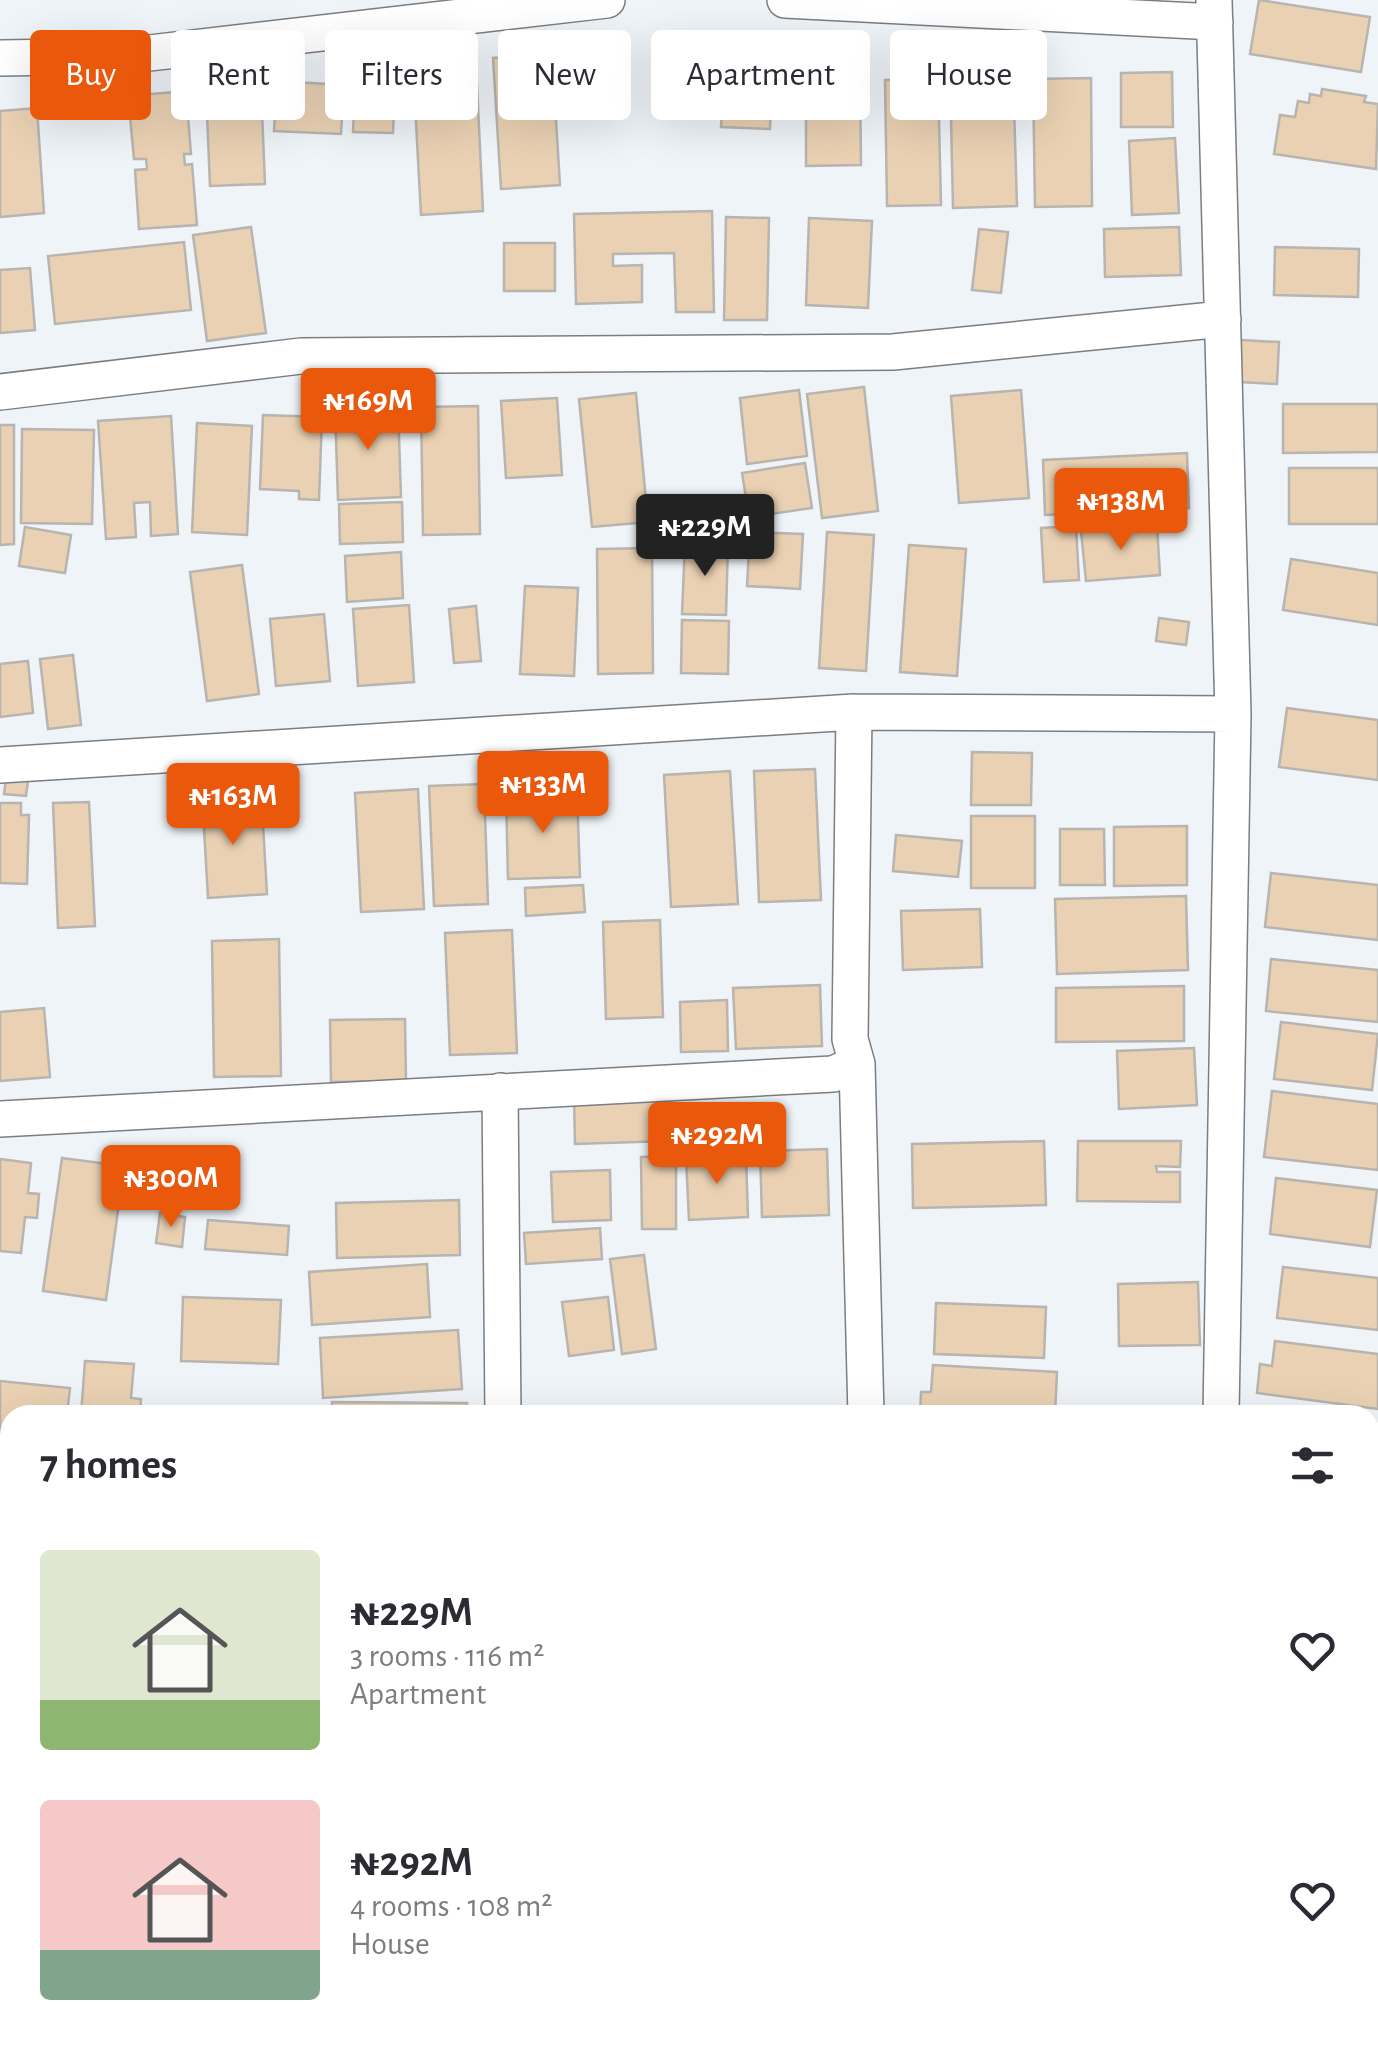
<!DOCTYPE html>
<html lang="en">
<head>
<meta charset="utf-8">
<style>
	:root { --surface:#fff; --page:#f2f2f3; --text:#2b2b33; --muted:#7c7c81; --accent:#ea580c }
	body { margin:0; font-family:"Alegreya Sans",sans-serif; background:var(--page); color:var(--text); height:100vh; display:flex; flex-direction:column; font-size:38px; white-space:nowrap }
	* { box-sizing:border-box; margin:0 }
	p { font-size:32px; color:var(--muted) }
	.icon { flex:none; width:55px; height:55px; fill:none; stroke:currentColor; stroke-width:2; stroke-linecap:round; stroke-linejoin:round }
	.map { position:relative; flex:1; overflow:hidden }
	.panel { position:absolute; left:0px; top:1405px; width:1380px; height:640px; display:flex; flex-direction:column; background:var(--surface); border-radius:30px 30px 0 0; box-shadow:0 10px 40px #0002 }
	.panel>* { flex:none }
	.top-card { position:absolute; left:30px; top:30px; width:1320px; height:90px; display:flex; gap:20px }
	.price { position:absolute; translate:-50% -85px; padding:0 22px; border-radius:10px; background:var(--accent); color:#fff; font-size:32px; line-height:65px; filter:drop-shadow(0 2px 5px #0008) }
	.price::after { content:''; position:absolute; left:50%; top:60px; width:30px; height:22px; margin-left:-15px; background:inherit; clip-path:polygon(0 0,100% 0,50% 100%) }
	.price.selected { background:#222; color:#fff }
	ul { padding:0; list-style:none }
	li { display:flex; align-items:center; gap:30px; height:250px; padding:0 40px }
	li span { display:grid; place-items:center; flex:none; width:280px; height:200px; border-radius:10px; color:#555 }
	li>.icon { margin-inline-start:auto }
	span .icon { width:120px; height:120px; fill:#fffc; stroke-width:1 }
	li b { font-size:42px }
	h2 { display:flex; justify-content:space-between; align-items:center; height:120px; padding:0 40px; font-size:42px }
	.chip { padding:0 35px; border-radius:10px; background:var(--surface); box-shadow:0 10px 40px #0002; font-size:35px; line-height:90px }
	.chip.selected { background:var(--accent); color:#fff }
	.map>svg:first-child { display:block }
	.building { fill:#ead1b3; stroke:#b8b4af; stroke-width:2.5 }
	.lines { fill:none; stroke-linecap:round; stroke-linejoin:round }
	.minor-casing { stroke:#7a7e82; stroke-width:38 }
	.minor { stroke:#fff; stroke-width:35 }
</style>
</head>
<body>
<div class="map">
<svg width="1378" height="2045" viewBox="0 0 1378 2045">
	<rect width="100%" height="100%" fill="#eff4f8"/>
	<path class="building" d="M1259,0L1370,17L1361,72L1250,54Z
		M552,54L560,185L501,189L493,58Z
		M476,64L483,211L421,215L413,67L440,66V76L446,75V66Z
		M724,72L772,75L770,129L721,127Z
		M1013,72L1017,206L953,208L950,74Z
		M1172,72L1173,127H1121V73Z
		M806,76H860L861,165L806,166Z
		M1091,78L1092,206L1035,207L1033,79Z
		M938,79L941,205L887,206L885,80Z
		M277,81L344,85L341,134L274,131Z
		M355,82L395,83L393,133L353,132Z
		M261,87L265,184L210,186L206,90Z
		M1322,89L1366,96L1364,102L1378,104L1376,169L1274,154L1280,115L1295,117L1298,101L1309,103L1310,94L1321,96Z
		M186,91L191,154H184L185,165L192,164L197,225L139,229L135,170L147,169L146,159H134L128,96Z
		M37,108L44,213L0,217V111Z
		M1175,138L1179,213L1132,215L1129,141Z
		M712,211L714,312H676L674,253L613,254V266L642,265V302L576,304L574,214Z
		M726,217L769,218L767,320H724Z
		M809,218L872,221L868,308L806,305Z
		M251,227L266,333L207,341L193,235Z
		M1179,227L1181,275L1105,277L1104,229Z
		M979,229L1008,232L1001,293L972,290Z
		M184,242L191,310L55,324L48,256Z
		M504,243H555V291H504Z
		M1275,247L1359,249L1358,297L1274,295Z
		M30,268L35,330L0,333V270Z
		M1241,340L1279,342L1277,384L1239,382Z
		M864,387L878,511L822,518L807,394Z
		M799,390L807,456L747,464L740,398Z
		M1021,390L1029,498L959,503L951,396Z
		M636,393L648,522L592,527L579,399Z
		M557,398L562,475L506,478L501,401Z
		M1283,404H1378V452L1283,453Z
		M478,406L480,534L423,535L421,407Z
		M398,407L401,497L338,500L335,409Z
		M263,415L322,417L319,500L299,499V491L260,489Z
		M171,416L178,534L151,536L150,502L134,503L136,537L106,539L98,421Z
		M197,423L252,426L247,535L192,532Z
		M0,425H14V544L0,545Z
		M22,429L94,430L92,524L21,523Z
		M1187,453L1189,508L1045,515L1043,460Z
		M805,463L812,508L749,517L742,473Z
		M1289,468H1378V524H1289Z
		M402,502L403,542L340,544L339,504Z
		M1157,525L1160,575L1086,581L1081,531Z
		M1076,526L1079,580L1044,582L1041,528Z
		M25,527L71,535L65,573L19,566Z
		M750,532L803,534L800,589L747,586Z
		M827,532L874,535L866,671L819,668Z
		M685,543L728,544L726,615L682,614Z
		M909,545L966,549L957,676L900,672Z
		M652,548L653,673L598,674L597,549Z
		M401,552L403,598L347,602L345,556Z
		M1291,559L1378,573V625L1283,610Z
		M242,565L259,694L207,701L190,572Z
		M525,586L578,588L574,676L520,674Z
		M409,605L414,682L358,686L353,609Z
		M476,606L481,661L454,663L449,609Z
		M324,614L330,681L276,686L270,619Z
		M1159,618L1189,622L1186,645L1156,641Z
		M682,620L729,621L728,674L681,673Z
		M73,655L81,725L48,729L40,659Z
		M28,661L33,713L0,717V664Z
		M1287,708L1378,720V780L1279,767Z
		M972,752L1032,753L1031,805H971Z
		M815,769L821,900L759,902L754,771Z
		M7,771L29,774L26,796L4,794Z
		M730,771L738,904L671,907L664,775Z
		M484,784L488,904L434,906L429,786Z
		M418,789L424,909L361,912L355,793Z
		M231,792L232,809L262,807L267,894L208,898L202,794Z
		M577,793L580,877L508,879L506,795Z
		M89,802L95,926L58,928L53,803Z
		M0,803H21V815H29L27,884L0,883Z
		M971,816H1035V888H971Z
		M1187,826V885L1114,886V827Z
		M1060,829H1104L1105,885H1060Z
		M896,835L962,841L958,877L893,871Z
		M1271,873L1378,885V940L1265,927Z
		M583,885L585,912L526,916L525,888Z
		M1186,896L1188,970L1057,974L1055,899Z
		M980,909L982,967L903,970L901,911Z
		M660,920L663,1017L606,1019L603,922Z
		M512,930L517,1053L450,1055L445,933Z
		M279,939L281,1076L214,1077L212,941Z
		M1271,959L1378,970V1022L1266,1011Z
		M820,985L822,1046L736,1049L733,988Z
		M1184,986V1041L1056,1042V988Z
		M727,1000L728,1051L681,1052L680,1002Z
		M44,1008L50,1077L0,1081V1012Z
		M405,1019L406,1081L331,1082L330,1020Z
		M1281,1022L1378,1034L1372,1090L1274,1079Z
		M1194,1048L1197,1105L1119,1109L1117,1051Z
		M1272,1091L1378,1104V1170L1264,1157Z
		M666,1095L667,1141L575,1144L574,1098Z
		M1044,1141L1046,1205L913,1208L912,1144Z
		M1078,1141H1181L1180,1167L1156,1166L1157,1172H1180V1202L1077,1201Z
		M827,1149L829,1215L762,1217L760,1151Z
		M746,1155L748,1217L689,1220L686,1158Z
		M676,1156V1229H642L641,1157Z
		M62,1158L124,1166L106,1300L43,1291Z
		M0,1159L31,1163L28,1193L39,1194L37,1218L25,1217L21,1253L0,1251Z
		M610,1170L611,1220L553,1222L551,1172Z
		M1276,1178L1377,1190L1370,1247L1270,1234Z
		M459,1200L460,1255L337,1258L336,1203Z
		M160,1213L185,1217L182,1247L156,1243Z
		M208,1220L289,1226L287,1255L205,1249Z
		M600,1228L602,1259L526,1264L524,1233Z
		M644,1255L656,1349L622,1354L610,1259Z
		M427,1264L430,1317L312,1325L309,1272Z
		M1283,1267L1378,1278V1330L1277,1318Z
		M1198,1282L1200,1345L1119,1346L1118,1284Z
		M183,1297L281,1300L278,1364L181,1361Z
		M608,1297L614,1350L569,1356L562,1302Z
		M936,1303L1046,1307L1044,1358L934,1354Z
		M458,1330L462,1389L323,1398L320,1338Z
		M1275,1341L1378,1354V1409L1257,1393L1260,1364L1272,1366Z
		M85,1361L134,1364L131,1398L141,1399L140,1415H81Z
		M933,1365L1057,1372L1055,1415H920L921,1392H931Z
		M0,1381L70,1388L67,1415H10V1444L0,1443Z
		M332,1402L467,1403V1415H331Z
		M1370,1434L1378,1435V1493L1370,1492Z
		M0,1585L10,1587V1612L4,1637L0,1636Z
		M0,1756L10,1757L6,1788L0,1787Z
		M0,1893L10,1895V1962L0,1961Z
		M0,1970L10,1972V2032L0,2031Z
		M183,2035H316L315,2045H182Z
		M413,2035H434L473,2041L472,2045H411Z
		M653,2035H695L768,2041V2045H652Z
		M1164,2035H1214V2045H1164Z
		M1229,2035H1290L1288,2045H1227Z
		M1303,2035H1363L1361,2045H1302Z
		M567,2037L619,2040V2045H567Z"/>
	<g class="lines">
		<g class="minor-casing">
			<path id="minor" d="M785,0L1215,22
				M1214,0L1233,714L1221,1415
				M0,58L124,56L607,0
				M0,392L301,356L893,352L1223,319
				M0,765L854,712L1233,714
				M857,1064L866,1415
				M500,1091L503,1415
				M0,1119L833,1074L857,1064L850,1039L854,712
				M0,1501L10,1502
				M0,1668L10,1671
				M1370,1892L1378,1894
				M113,2045L115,2035
				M846,2045V2035"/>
		</g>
		<use href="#minor" class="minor"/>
	</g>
</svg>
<b class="price" style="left:368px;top:453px">₦169M</b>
<b class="price" style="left:1121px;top:553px">₦138M</b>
<b class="price selected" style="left:705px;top:579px">₦229M</b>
<b class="price" style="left:543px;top:836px">₦133M</b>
<b class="price" style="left:233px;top:848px">₦163M</b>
<b class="price" style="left:717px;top:1187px">₦292M</b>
<b class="price" style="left:171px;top:1230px">₦300M</b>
<div class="top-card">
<a class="chip selected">Buy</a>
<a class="chip">Rent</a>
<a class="chip">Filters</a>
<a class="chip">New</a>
<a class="chip">Apartment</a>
<a class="chip">House</a>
</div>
<section class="panel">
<h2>7 homes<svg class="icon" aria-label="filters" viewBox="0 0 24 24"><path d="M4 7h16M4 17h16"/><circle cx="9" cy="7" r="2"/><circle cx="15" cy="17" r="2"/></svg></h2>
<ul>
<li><span style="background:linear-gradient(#dfe7d0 75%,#8fb573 0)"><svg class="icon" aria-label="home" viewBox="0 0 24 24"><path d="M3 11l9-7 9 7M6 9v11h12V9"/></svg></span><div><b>₦229M</b><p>3 rooms · 116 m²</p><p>Apartment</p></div><svg class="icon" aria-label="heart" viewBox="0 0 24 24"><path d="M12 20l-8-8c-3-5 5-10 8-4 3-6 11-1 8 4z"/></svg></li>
<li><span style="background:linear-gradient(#f6c9c9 75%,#7fa58c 0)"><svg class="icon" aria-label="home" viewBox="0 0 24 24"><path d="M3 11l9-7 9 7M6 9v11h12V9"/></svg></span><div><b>₦292M</b><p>4 rooms · 108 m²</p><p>House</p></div><svg class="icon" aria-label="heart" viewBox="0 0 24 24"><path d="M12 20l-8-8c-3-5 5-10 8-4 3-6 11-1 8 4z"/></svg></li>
</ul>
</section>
</div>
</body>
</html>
